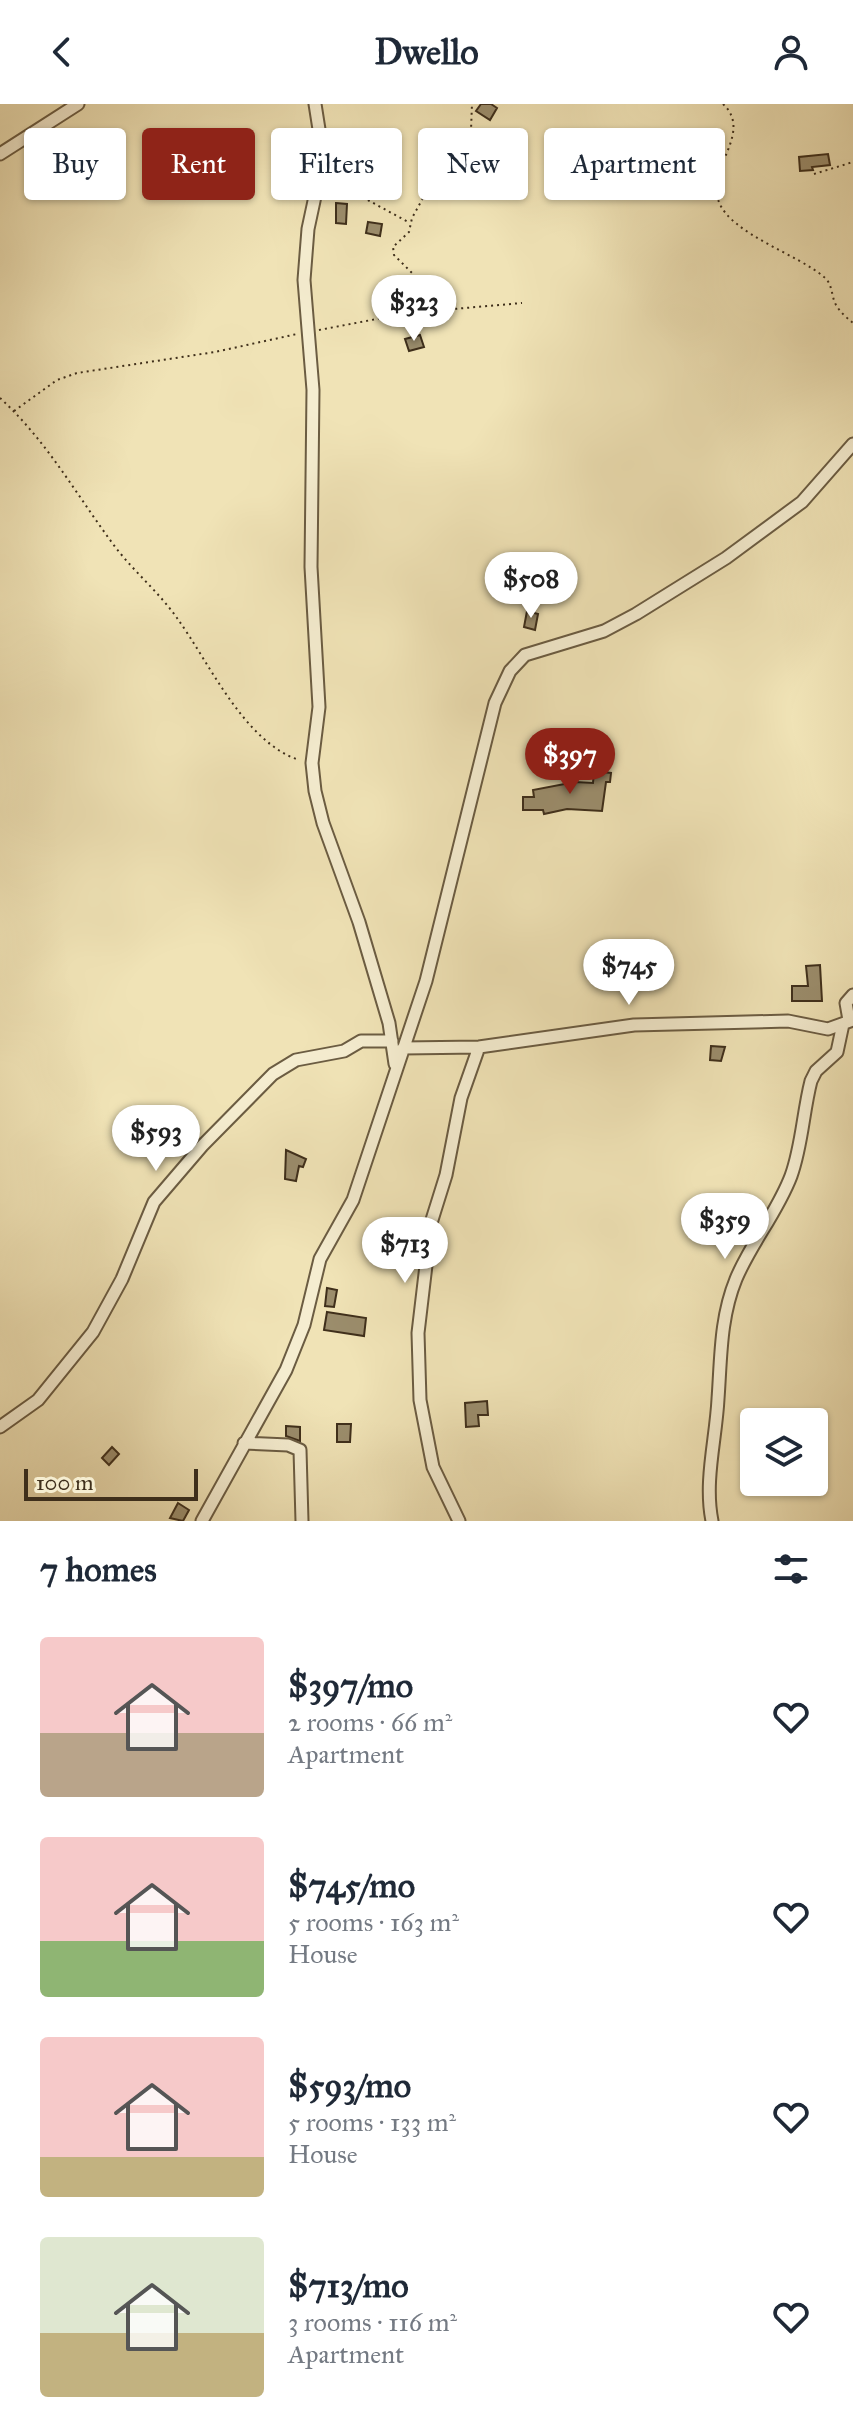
<!DOCTYPE html>
<html lang="en">
<head>
<meta charset="utf-8">
<style>
	:root { --surface:#fff; --page:#f2f2f3; --text:#1f2937; --muted:#747a83; --accent:#8f2418 }
	body { margin:0; font-family:"IM FELL Great Primer",serif; background:var(--page); color:var(--text); height:100vh; display:flex; flex-direction:column; font-size:30px; white-space:nowrap }
	* { box-sizing:border-box; margin:0 }
	p { font-size:26px; color:var(--muted) }
	.icon { flex:none; width:44px; height:44px; fill:none; stroke:currentColor; stroke-width:2; stroke-linecap:round; stroke-linejoin:round }
	.map { position:relative; height:1417px; overflow:hidden }
	.sheet { display:flex; flex-direction:column; background:var(--surface); flex:1 }
	.sheet>* { flex:none }
	.top-card { position:absolute; left:24px; top:24px; width:806px; height:72px; display:flex; gap:16px }
	.buttons { position:absolute; left:740px; top:1304px; display:grid; gap:16px }
	.buttons a { display:grid; place-items:center; width:88px; height:88px; border-radius:8px; background:var(--surface); box-shadow:0 2px 6px #0004; font-size:40px }
	.scale { position:absolute; left:24px; bottom:20px; width:174px; box-sizing:border-box; padding-left:8px; border:4px solid #3f2f1b; border-top:0; font-size:22px; line-height:28px; white-space:nowrap; color:#3f2f1b; -webkit-text-stroke:6px #f5edd0; paint-order:stroke }
	.price { position:absolute; translate:-50% -68px; padding:0 18px; border-radius:28px; background:#fff; color:#222; font-size:26px; line-height:52px; filter:drop-shadow(0 2px 4px #0008) }
	.price::after { content:''; position:absolute; left:50%; top:48px; width:24px; height:18px; margin-left:-12px; background:inherit; clip-path:polygon(0 0,100% 0,50% 100%) }
	.price.on { background:var(--accent); color:#fff }
	ul { padding:0; list-style:none }
	li { display:flex; align-items:center; gap:24px; height:200px; padding:0 40px }
	li span { display:grid; place-items:center; flex:none; width:224px; height:160px; border-radius:8px; color:#555 }
	li>.icon { margin-inline-start:auto }
	span .icon { width:96px; height:96px; fill:#fffc; stroke-width:1 }
	li b { font-size:34px }
	h2 { display:flex; justify-content:space-between; align-items:center; height:96px; padding:0 40px; font-size:34px }
	.pill { padding:0 28px; border-radius:8px; background:var(--surface); box-shadow:0 2px 6px #0004; font-size:28px; line-height:72px }
	.pill.on { background:var(--accent); color:#fff }
	header { display:flex; justify-content:space-between; align-items:center; height:104px; padding:0 40px; background:var(--surface); font-size:36px; font-weight:800 }
	.map>svg:first-child { display:block }
	.building { fill:#9b8d6c; stroke:#3f2f1b; stroke-width:2 }
	.lines { fill:none; stroke-linecap:round; stroke-linejoin:round }
	.street-casing { stroke:#6b5c42; stroke-width:15 }
	.path { stroke:#3f2f1b; stroke-width:2; stroke-dasharray:2 4; stroke-linecap:butt }
	.street { stroke:#f5edd0; stroke-width:11 }
</style>
</head>
<body>
<header><svg class="icon" aria-label="back" viewBox="0 0 24 24"><path d="M15 5l-7 7 7 7"/></svg>Dwello<svg class="icon" aria-label="person" viewBox="0 0 24 24"><circle cx="12" cy="8" r="4"/><path d="M4 21q1-7 8-7t8 7"/></svg></header>
<div class="map">
<svg width="853" height="1417" viewBox="0 0 853 1417">
	<rect width="100%" height="100%" fill="#f0e3b6"/>
	<filter id="stains"><feTurbulence type="fractalNoise" baseFrequency=".0025" numOctaves="4"/><feColorMatrix values="0 0 0 0 .2 0 0 0 0 .09 0 0 0 0 .02 0 0 0 .5 -.17"/></filter>
	<radialGradient id="worn" r=".72"><stop offset=".6" stop-color="#630" stop-opacity="0"/><stop offset="1" stop-color="#630" stop-opacity=".3"/></radialGradient>
	<path class="building" d="M481,0H491L497,4L490,16L476,7Z
		M828,50L830,61L812,63L813,66L800,67L799,53Z
		M336,99L347,100L346,120L336,119Z
		M368,118L382,120L380,132L366,129Z
		M420,231L424,243L409,247L405,235Z
		M527,507L538,510L535,526L524,523Z
		M594,667L611,669L610,678H606L602,707L567,705L544,710L543,706H523V693H534L533,686L575,678L593,679Z
		M820,861L822,897H792V882H808L806,862Z
		M711,942L725,943L721,957L710,956Z
		M286,1046L306,1055L303,1063L299,1062L296,1077L285,1075Z
		M327,1184L337,1186L334,1203L325,1202Z
		M327,1208L366,1214L364,1232L324,1226Z
		M487,1297L488,1311H478L479,1322L466,1323L465,1299Z
		M337,1320H351L350,1338H337Z
		M286,1322L300,1323V1337L286,1332Z
		M112,1343L119,1350L109,1361L102,1354Z
		M178,1399L189,1406L183,1417L170,1414Z"/>
	<g class="lines">
		<g class="street-casing">
			<path id="street" d="M315,0L321,38L320,69L308,125L304,176L313,286L311,463L319,603L312,659L315,687L323,719L359,818L389,919L395,960
				M0,50L78,0
				M849,916L846,899L853,891
				M403,944L479,943L634,921L788,917L828,925L853,916
				M0,1323L38,1296L93,1228L122,1175L154,1098L202,1042L273,970L296,956L344,947L361,937H392
				M244,1339L288,1341L300,1346L302,1417
				M202,1417L286,1266L304,1221L320,1155L353,1096L426,877L495,599L510,567L525,551L604,527L636,510L726,454L802,398L853,340
				M459,1417L433,1363L420,1296L418,1229L431,1119L446,1071L461,994L479,943
				M712,1417C704,1377 716,1335 718,1295C721,1254 720,1214 736,1175C751,1139 777,1109 791,1072C802,1042 803,1008 811,977L816,967L837,948L843,920"/>
		</g>
		<path class="path" d="M723,0C754,29 705,65 719,98C731,130 799,151 824,173C833,180 831,192 836,201C840,208 847,214 853,219
			M814,70L853,58
			M331,76L410,119
			M407,208L405,193L414,171L394,151L393,143L409,128L412,114L437,69L455,51L461,36L471,26L472,0
			M319,226L408,209L522,199
			M0,294C46,336 76,390 113,440C132,466 158,487 177,514C209,558 244,638 299,656
			M14,307L57,276L77,269L215,248L297,230"/>
		<use href="#street" class="street"/>
	</g>
	<rect width="100%" height="100%" filter="url(#stains)"/>
	<rect width="100%" height="100%" fill="url(#worn)"/>
</svg>
<div class="buttons">
<a><svg class="icon" aria-label="layers" viewBox="0 0 24 24"><path d="M12 4l9 5-9 5-9-5zM3 14l9 5 9-5"/></svg></a>
</div>
<div class="scale">100 m</div>
<b class="price" style="left:414px;top:239px">$323</b>
<b class="price" style="left:531px;top:516px">$508</b>
<b class="price on" style="left:570px;top:692px">$397</b>
<b class="price" style="left:629px;top:903px">$745</b>
<b class="price" style="left:156px;top:1069px">$593</b>
<b class="price" style="left:725px;top:1157px">$359</b>
<b class="price" style="left:405px;top:1181px">$713</b>
<div class="top-card">
<a class="pill">Buy</a>
<a class="pill on">Rent</a>
<a class="pill">Filters</a>
<a class="pill">New</a>
<a class="pill">Apartment</a>
</div>
</div>
<section class="sheet">
<h2>7 homes<svg class="icon" aria-label="filters" viewBox="0 0 24 24"><path d="M4 7h16M4 17h16"/><circle cx="9" cy="7" r="2"/><circle cx="15" cy="17" r="2"/></svg></h2>
<ul>
<li><span style="background:linear-gradient(#f6c9c9 60%,#b9a48a 0)"><svg class="icon" aria-label="home" viewBox="0 0 24 24"><path d="M3 11l9-7 9 7M6 9v11h12V9"/></svg></span><div><b>$397/mo</b><p>2 rooms · 66 m²</p><p>Apartment</p></div><svg class="icon" aria-label="heart" viewBox="0 0 24 24"><path d="M12 20l-8-8c-3-5 5-10 8-4 3-6 11-1 8 4z"/></svg></li>
<li><span style="background:linear-gradient(#f6c9c9 65%,#8fb573 0)"><svg class="icon" aria-label="home" viewBox="0 0 24 24"><path d="M3 11l9-7 9 7M6 9v11h12V9"/></svg></span><div><b>$745/mo</b><p>5 rooms · 163 m²</p><p>House</p></div><svg class="icon" aria-label="heart" viewBox="0 0 24 24"><path d="M12 20l-8-8c-3-5 5-10 8-4 3-6 11-1 8 4z"/></svg></li>
<li><span style="background:linear-gradient(#f6c9c9 75%,#c2b280 0)"><svg class="icon" aria-label="home" viewBox="0 0 24 24"><path d="M3 11l9-7 9 7M6 9v11h12V9"/></svg></span><div><b>$593/mo</b><p>5 rooms · 133 m²</p><p>House</p></div><svg class="icon" aria-label="heart" viewBox="0 0 24 24"><path d="M12 20l-8-8c-3-5 5-10 8-4 3-6 11-1 8 4z"/></svg></li>
<li><span style="background:linear-gradient(#dfe7d0 60%,#c2b280 0)"><svg class="icon" aria-label="home" viewBox="0 0 24 24"><path d="M3 11l9-7 9 7M6 9v11h12V9"/></svg></span><div><b>$713/mo</b><p>3 rooms · 116 m²</p><p>Apartment</p></div><svg class="icon" aria-label="heart" viewBox="0 0 24 24"><path d="M12 20l-8-8c-3-5 5-10 8-4 3-6 11-1 8 4z"/></svg></li>
</ul>
</section>
</body>
</html>
